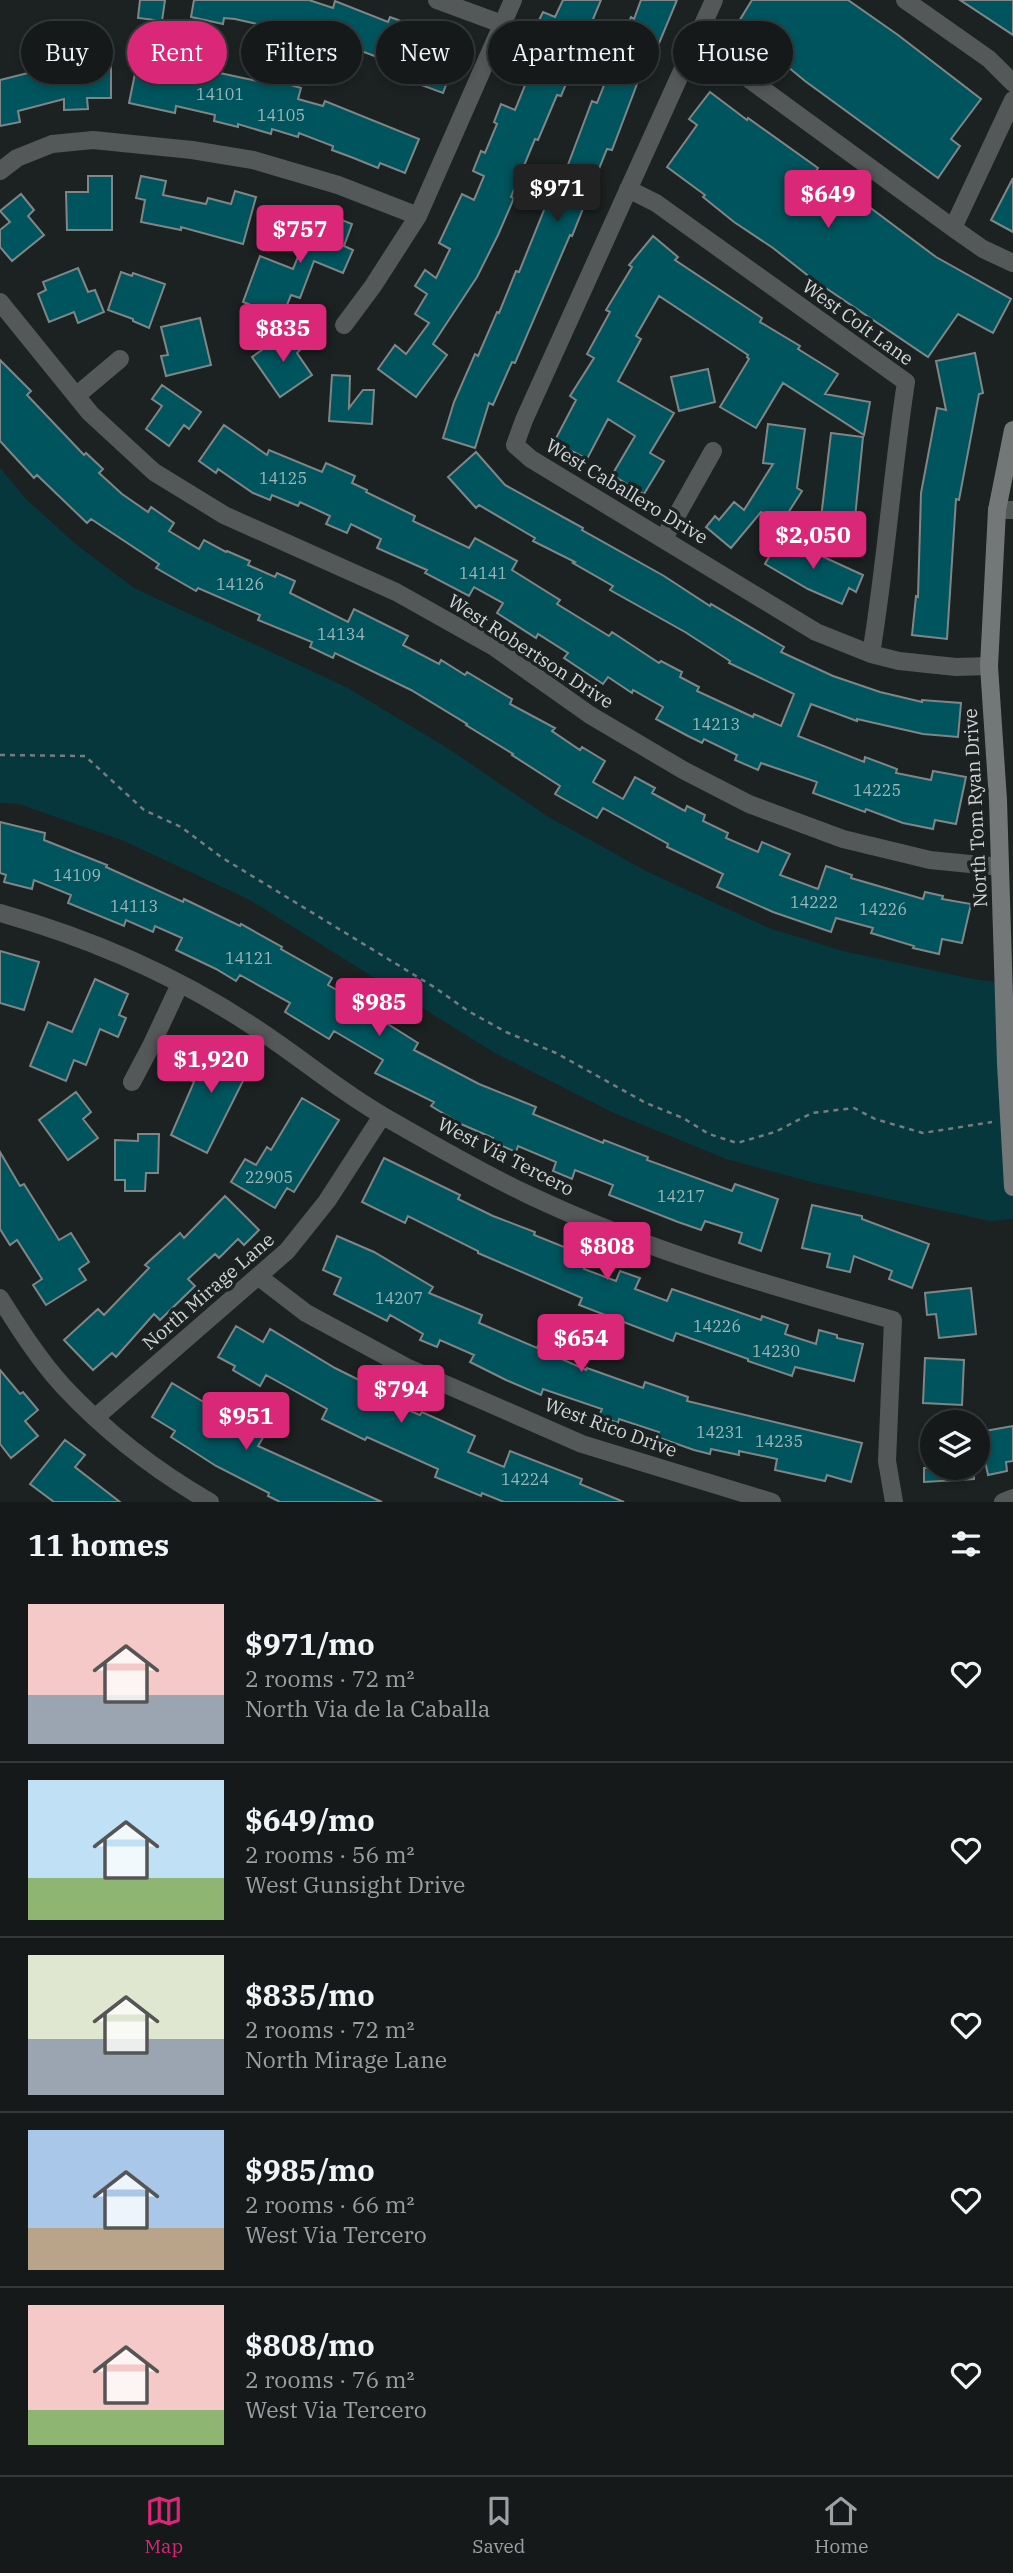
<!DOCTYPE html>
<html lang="en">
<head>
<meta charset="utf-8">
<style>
	:root { --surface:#15191a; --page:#222627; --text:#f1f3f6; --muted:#9da0a2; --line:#343839; --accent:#db2777 }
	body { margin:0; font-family:"IBM Plex Serif",serif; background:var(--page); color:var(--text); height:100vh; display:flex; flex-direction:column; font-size:26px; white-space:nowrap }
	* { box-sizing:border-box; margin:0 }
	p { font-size:23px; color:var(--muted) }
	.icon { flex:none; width:38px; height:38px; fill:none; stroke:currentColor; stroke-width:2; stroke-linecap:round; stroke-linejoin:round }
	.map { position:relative; height:1502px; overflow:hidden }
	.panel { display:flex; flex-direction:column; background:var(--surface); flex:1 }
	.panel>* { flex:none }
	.guide { position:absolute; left:21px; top:21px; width:971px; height:63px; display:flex; gap:14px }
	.tools { position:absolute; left:920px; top:1410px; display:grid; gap:14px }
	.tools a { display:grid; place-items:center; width:70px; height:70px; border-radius:50%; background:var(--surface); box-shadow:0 4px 10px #0003,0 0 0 2px var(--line); font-size:35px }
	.price { position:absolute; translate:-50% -60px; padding:0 16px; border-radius:7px; background:var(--accent); color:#fff; font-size:23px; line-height:46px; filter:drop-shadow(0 2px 4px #0008) }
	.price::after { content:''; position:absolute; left:50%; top:42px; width:21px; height:16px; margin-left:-10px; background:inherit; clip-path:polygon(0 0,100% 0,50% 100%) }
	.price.current { background:#222; color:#fff }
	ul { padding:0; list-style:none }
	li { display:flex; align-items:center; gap:21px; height:175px; padding:0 28px }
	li+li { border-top:2px solid var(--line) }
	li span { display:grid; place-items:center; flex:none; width:196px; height:140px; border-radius:0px; color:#555 }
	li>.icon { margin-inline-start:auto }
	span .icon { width:84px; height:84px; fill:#fffc; stroke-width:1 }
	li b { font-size:30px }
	h2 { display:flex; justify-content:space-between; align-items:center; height:84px; padding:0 28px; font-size:30px }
	.chip { padding:0 24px; border-radius:32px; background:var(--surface); box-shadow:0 4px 10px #0003,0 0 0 2px var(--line); font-size:24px; line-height:63px }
	.chip.current { background:var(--accent); color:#fff }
	.menu { display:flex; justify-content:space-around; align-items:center; height:98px; border-top:2px solid var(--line); background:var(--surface); font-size:19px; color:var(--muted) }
	.menu a { display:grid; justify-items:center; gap:4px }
	.menu .current { color:var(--accent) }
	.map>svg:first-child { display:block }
	.green { fill:#06373d }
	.building { fill:#00545d; stroke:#808687; stroke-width:2 }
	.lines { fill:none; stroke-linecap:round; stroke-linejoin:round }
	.path { stroke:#777c7d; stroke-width:2.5; stroke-dasharray:5 5; stroke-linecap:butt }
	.street { stroke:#555858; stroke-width:18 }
	.secondary { stroke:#737778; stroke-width:18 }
	.labels { text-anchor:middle; stroke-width:7; stroke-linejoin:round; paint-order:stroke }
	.number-label { font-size:16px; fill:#9eb6b8 }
	.street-label { font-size:19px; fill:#d2d6d7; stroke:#1c2122 }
</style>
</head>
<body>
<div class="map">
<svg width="1013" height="1502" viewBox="0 0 1013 1502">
	<rect width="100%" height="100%" fill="#1c2122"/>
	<path class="green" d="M0,468L26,499L78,546L134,588L348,688L452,751L547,816L646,871L769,928L843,951L973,979L1013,984V1219L990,1221L815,1183L726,1159L614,1113L493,1052L250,900L124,841L19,804L0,803Z"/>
	<path class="building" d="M140,0H165L162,21L138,18Z
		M194,0H309L333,8L335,1L388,22L390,17L437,34L432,47L441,50L438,57L454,64L443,93L397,76L401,66L343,44L341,51L288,33L287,36L260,30L261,25L235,19L224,18L223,24L191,17Z
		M563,0H601L561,96L557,95L538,140L535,139L511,197L514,198L498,235L477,277L433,344L447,355L416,397L378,369L395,345L406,354L429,323L415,314L427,294L415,286L425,270L436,278L450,249L439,243L462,194L474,200L484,176L473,171L481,151L485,153L497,124L494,122L501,104L515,110L526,83L533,63L522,59L529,41L543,12L555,17Z
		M641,0H677L650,65L645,63L612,150L607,149L572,236L570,235L515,363L512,362L493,405L489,403L475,448L443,438L454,402L475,354L478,356L497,312L499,313L516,271L519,272L561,168L566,170L592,101L597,103L631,17L634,19Z
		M752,0H848L898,35L981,99L951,139L960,146L938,178L805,81L776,57L733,31Z
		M960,0H1013V35Z
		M111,58V98H87L88,109L64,110V99L18,111L20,122L0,126V80L52,67V59Z
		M138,59L200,72L201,69L262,82L264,77L301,88L298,99L323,106L325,101L419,139L405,173L380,163L378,168L351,157L332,150L333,146L299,133L298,137L272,129L271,134L238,124V127L214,121L215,115L176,106L175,113L129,103Z
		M710,92L747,120L748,118L818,168L816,171L864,203L936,257L1011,299L993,333L958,314L928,357L811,278L773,248L734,222L703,197L705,195L667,167L697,125L689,119Z
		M88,176H112V230H67L66,192H88Z
		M141,176L166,181L163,195L206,204L208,198L231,204L235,191L256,197L243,244L181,227V230L141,222L145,200L136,198Z
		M1013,178V232L991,220Z
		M21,194L34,210L28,216L44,235L12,261L0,247V230L10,222L0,211Z
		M317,210L352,224L344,246L353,250L343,273L314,261L300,298L291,295L282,317L243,302L260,256L293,269Z
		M653,236L678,257L675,260L762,318L760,322L800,346L798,349L838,374L825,394L870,402L864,435L783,383L756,428L720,407L749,359L747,357L748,355L659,296L636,336L641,339L618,381L674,413L650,453L664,461L644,494L612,475L635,436L608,419L587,459L554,442L576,400L570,396L594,358L587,354L610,312L606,310L632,267L629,265Z
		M78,268L88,292L95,290L104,312L78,323L74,312L49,322L38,294L46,290L43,282Z
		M121,272L132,276L133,273L165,284L149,328L133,321V319L108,310Z
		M200,318L211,365L166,376L161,356L168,355L161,327Z
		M289,331L301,349L297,353L312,375L280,397L252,357Z
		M975,353L983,393L979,394L959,500L956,499L947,639L912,635L916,596L918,597L921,493L937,408L946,410L936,361Z
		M0,360L31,391L27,395L84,455L86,453L103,469L99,473L122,494L148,512L151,507L174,523L169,531L199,549L204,540L226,552L227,551L250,561L248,565L275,577L277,573L295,581L290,593L348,622L354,609L408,636L403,645L439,664L441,660L465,675L467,672L512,699L510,704L555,728L552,731L580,750L582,747L605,761L593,782L623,799L635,777L655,788L652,793L685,811L687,806L705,815L703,821L728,833L726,838L758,852L762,842L790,854L780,875L818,889L826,866L852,875L851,878L923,899L925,892L943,896L942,899L971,904L962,943L942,939L939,954L913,948L914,946L871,933L873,928L836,918L831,932L773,912L717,887L723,874L667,847L668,844L603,808L597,818L555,794L560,786L512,755L513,754L466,725L467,724L411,690L335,653L333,658L310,647L312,642L258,620L260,615L198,588L196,591L156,568L159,564L91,519L87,523L37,475L34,478L0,441Z
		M708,369L715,402L679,411L671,377Z
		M332,375L350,376L349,408L363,390H374L372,424L329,421Z
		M162,385L201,412L189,429L184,425L169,446L146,429L162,406L152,399Z
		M768,424L805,429L797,488L802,491L781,524L761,512L731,548L706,527L715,516L719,520L734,502L744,510L773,464L763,463Z
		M224,425L267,455L269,450L322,472L326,463L355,476L352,483L367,490L366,492L415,516L413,521L469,548L475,538L517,561L512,570L560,600L557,604L609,636L612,632L659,663L661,661L682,672L680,677L699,687L697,691L753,717L754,714L781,726L794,694L729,663L730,661L685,632L610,590L613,586L573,563L575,562L533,541L535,538L479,505L476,508L448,477L476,452L505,485L583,528L582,530L664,576L710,606L711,604L784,647L781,652L833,676L880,692L922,702V700L961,703L958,737L923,734L857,719V721L811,704L798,736L864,762L865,757L897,769L896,773L931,780L933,771L966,777L956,824L935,820L933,829L903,823L866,809L865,812L813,793L817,782L761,763L758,770L735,760L737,755L704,739L702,743L688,736L656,719L663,707L633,690L632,693L608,677L603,684L564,658L568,653L538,634L536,638L497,613L503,603L474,587L469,596L425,573L427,570L377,548L381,539L351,524L347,533L326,524L330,516L300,502L298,506L272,495L270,500L253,493L218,469L216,473L199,461Z
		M831,433L863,437L853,538L819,535Z
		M780,537L863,575L856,592L849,588L842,604L808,589L765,564Z
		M0,822L45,833L44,840L107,865L106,867L183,902L184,899L240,926L241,924L282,947L281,949L332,978L328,985L377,1013L375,1016L418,1043L414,1050L479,1084L536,1107L533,1114L603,1143L604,1140L648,1157L647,1160L732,1191L735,1184L778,1199L761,1251L739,1243L742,1233L705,1221L701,1230L678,1222L609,1195L613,1185L575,1170L572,1179L553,1171L556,1162L518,1146L516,1152L491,1141L493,1138L461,1124L431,1106L434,1102L375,1073L383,1060L334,1031L329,1039L285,1012L290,1003L240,975L236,981L216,969L176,950L182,938L155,926L153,932L126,920L124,926L68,903L71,895L34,880L32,889L4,882L6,875L0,873Z
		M0,951L39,962L24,1010L0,1003Z
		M95,979L128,994L119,1015L126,1018L118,1037L100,1029L86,1065L74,1060L66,1081L30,1066L48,1022L72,1032Z
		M218,1040L254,1059L207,1153L171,1135L194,1082L185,1077L196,1056L206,1062Z
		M76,1092L91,1112L83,1119L98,1138L68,1160L39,1120Z
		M302,1098L339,1120L294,1192L287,1188L275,1208L231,1182L245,1159L256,1165L267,1147L271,1150Z
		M138,1134H159L158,1173H146L145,1191H125V1180H115V1140L138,1141Z
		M0,1152L20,1186L24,1184L59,1240L71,1233L89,1262L79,1269L86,1280L46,1305L33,1285L42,1279L17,1240L10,1245L0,1229Z
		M384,1158L460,1195L458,1199L493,1216L535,1232L534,1235L589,1257L584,1269L616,1281L620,1271L640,1278L635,1289L667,1301L672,1289L761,1320L762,1316L788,1325L785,1334L816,1344L819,1330L837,1335V1338L863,1344L854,1381L795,1367L792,1376L748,1361V1359L676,1333L673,1341L579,1305L582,1298L478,1253V1251L408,1216L405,1223L362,1202Z
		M225,1196L259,1230L244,1245L238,1239L219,1258L215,1254L188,1279L195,1286L160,1320L154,1314L116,1357L112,1353L93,1370L64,1340L98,1309L104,1315L149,1268L145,1265L180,1233L184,1238Z
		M812,1205L862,1216V1219L929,1244L912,1288L889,1279L892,1271L854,1256L850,1272L827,1267L830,1254L802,1248Z
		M337,1236L374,1252L433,1287L429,1293L482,1315L479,1323L537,1348L540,1341L560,1349L557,1357L586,1370L587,1368L643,1388L645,1382L688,1397L687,1401L862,1443L851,1482L827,1475L825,1481L775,1470L777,1459L739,1451V1455L711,1449L710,1454L694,1450L657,1437L659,1432L619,1419L618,1423L599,1416L602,1409L543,1389L541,1395L506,1380L470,1362L474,1355L440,1340L437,1347L420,1340L423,1334L390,1315L387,1321L334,1294L341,1278L323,1270Z
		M971,1288L976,1334L939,1338L936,1314L927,1315L925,1293Z
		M236,1326L263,1342L270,1329L335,1368L367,1384L363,1392L420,1415L422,1412L475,1436L468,1452L504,1467L510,1451L582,1479L580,1484L624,1502H504L482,1493L481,1496L435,1477L438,1469L367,1437L365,1440L322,1419L327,1409L266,1375L260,1386L233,1370L235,1366L218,1357Z
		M925,1358L964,1360L962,1405L923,1403Z
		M0,1370L20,1394L23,1392L38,1410L25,1421L38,1436L11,1458L0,1444Z
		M172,1383L222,1413L223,1410L265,1434L258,1446L382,1502H280L268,1496L269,1493L216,1466L171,1437L175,1431L152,1417Z
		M1013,1426V1461L1006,1462L1007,1471L988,1475L979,1432Z
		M65,1440L85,1455L75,1467L120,1502H54L30,1484Z
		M924,1468H974V1479L924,1482Z"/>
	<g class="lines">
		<path class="path" d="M0,755L85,756L144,810L181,827L221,857L434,987L468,1011L506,1032L556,1053L646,1103L683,1118L709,1134L737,1143L775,1132L812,1113L854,1108L875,1119L923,1133L992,1122"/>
		<path class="street" d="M437,0L502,24
			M714,0L524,420L515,445L531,459L816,632L871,654L899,661L956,667L989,666
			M905,0L989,59L1013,83
			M695,43L738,71L953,228L983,249L1013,263
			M0,171L17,158L52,144L93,140L192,150L253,160L338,185L418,216
			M628,189L656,203L906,382C892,473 886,564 871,654
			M953,228L1013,100
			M0,302L90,413L154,472L224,515L396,592L494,647L590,715L683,770L749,804L843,839L930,860L1000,867
			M344,325L373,286L418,216L513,0
			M76,396L120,359
			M997,510H1013
			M664,538L713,451
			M0,913C89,938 177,976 254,1027C299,1056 339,1091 385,1117C432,1144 480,1172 529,1195C645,1250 770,1286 893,1320L887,1461L894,1502
			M132,1082L151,1046L180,984
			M259,1277L306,1313L406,1367L582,1444L772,1502
			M0,1298C19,1328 39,1360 63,1386C105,1431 156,1471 210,1502
			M96,1417L287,1251L327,1201L382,1116
			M1003,1502L1013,1498"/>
		<path class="secondary" d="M1013,430L997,510L989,666L998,800L1006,1064L1013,1187"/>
	</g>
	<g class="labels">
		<g class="number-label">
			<text x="220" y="100">14101</text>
			<text x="281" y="121">14105</text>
			<text x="283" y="484">14125</text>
			<text x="483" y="579">14141</text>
			<text x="240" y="590">14126</text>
			<text x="341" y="640">14134</text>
			<text x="716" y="730">14213</text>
			<text x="877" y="796">14225</text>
			<text x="77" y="881">14109</text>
			<text x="814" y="908">14222</text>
			<text x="134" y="912">14113</text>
			<text x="883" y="915">14226</text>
			<text x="249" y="964">14121</text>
			<text x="269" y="1183">22905</text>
			<text x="681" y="1202">14217</text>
			<text x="399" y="1304">14207</text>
			<text x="717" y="1332">14226</text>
			<text x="776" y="1357">14230</text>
			<text x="720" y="1438">14231</text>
			<text x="779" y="1447">14235</text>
			<text x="525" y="1485">14224</text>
		</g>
		<g class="street-label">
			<text transform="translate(858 322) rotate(36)" y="7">West Colt Lane</text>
			<text transform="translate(627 491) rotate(31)" y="7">West Caballero Drive</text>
			<text transform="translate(531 651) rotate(33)" y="7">West Robertson Drive</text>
			<text transform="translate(975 808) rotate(-93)" y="7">North Tom Ryan Drive</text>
			<text transform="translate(506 1156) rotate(27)" y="7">West Via Tercero</text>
			<text transform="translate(208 1291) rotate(-41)" y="7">North Mirage Lane</text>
			<text transform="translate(611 1427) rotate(20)" y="7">West Rico Drive</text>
		</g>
	</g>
</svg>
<div class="tools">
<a><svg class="icon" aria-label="layers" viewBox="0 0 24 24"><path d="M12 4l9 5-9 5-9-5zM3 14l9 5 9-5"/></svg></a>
</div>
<b class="price current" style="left:557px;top:224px">$971</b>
<b class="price" style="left:828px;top:230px">$649</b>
<b class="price" style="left:300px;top:265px">$757</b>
<b class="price" style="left:283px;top:364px">$835</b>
<b class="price" style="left:813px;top:571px">$2,050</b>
<b class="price" style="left:379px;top:1038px">$985</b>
<b class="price" style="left:211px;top:1095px">$1,920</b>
<b class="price" style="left:607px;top:1282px">$808</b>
<b class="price" style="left:581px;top:1374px">$654</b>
<b class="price" style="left:401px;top:1425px">$794</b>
<b class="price" style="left:246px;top:1452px">$951</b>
<div class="guide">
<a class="chip">Buy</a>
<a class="chip current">Rent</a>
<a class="chip">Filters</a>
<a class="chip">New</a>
<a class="chip">Apartment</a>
<a class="chip">House</a>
</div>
</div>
<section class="panel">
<h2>11 homes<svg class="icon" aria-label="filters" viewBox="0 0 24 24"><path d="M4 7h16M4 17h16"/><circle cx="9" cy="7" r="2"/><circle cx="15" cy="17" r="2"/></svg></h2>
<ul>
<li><span style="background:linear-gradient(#f6c9c9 65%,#9aa5b1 0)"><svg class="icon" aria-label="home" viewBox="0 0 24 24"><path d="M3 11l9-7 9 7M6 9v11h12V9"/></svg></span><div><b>$971/mo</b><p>2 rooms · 72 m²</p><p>North Via de la Caballa</p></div><svg class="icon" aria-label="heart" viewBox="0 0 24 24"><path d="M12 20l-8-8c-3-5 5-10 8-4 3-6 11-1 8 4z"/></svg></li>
<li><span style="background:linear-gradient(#bfe0f5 70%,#8fb573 0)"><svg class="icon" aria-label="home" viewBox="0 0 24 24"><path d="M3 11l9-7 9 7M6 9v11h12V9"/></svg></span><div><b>$649/mo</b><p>2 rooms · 56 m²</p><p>West Gunsight Drive</p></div><svg class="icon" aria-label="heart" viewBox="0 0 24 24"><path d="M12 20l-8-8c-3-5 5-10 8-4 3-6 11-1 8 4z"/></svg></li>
<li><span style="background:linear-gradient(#dfe7d0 60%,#9aa5b1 0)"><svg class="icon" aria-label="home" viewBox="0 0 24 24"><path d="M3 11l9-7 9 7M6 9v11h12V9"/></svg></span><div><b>$835/mo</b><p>2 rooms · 72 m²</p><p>North Mirage Lane</p></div><svg class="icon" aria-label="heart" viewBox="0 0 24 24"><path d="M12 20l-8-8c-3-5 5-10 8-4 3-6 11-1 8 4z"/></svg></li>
<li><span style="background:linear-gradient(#a9c7e8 70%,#b9a48a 0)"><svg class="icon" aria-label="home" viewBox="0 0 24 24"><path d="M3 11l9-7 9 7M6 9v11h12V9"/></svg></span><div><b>$985/mo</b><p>2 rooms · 66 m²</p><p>West Via Tercero</p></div><svg class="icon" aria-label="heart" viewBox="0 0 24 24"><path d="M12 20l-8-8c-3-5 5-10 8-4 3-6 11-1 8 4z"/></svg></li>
<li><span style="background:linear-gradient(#f6c9c9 75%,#8fb573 0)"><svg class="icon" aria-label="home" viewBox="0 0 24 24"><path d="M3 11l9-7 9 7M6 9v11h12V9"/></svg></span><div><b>$808/mo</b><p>2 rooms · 76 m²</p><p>West Via Tercero</p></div><svg class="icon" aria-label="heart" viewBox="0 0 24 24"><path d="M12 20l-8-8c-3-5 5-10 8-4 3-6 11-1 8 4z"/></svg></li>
</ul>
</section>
<nav class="menu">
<a class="current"><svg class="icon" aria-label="map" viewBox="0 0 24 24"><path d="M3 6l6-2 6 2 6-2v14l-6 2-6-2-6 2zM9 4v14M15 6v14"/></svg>Map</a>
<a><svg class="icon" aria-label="saved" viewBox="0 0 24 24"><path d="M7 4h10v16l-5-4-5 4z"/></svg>Saved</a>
<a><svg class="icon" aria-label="home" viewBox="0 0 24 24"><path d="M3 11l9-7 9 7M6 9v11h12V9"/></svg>Home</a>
</nav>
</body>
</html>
